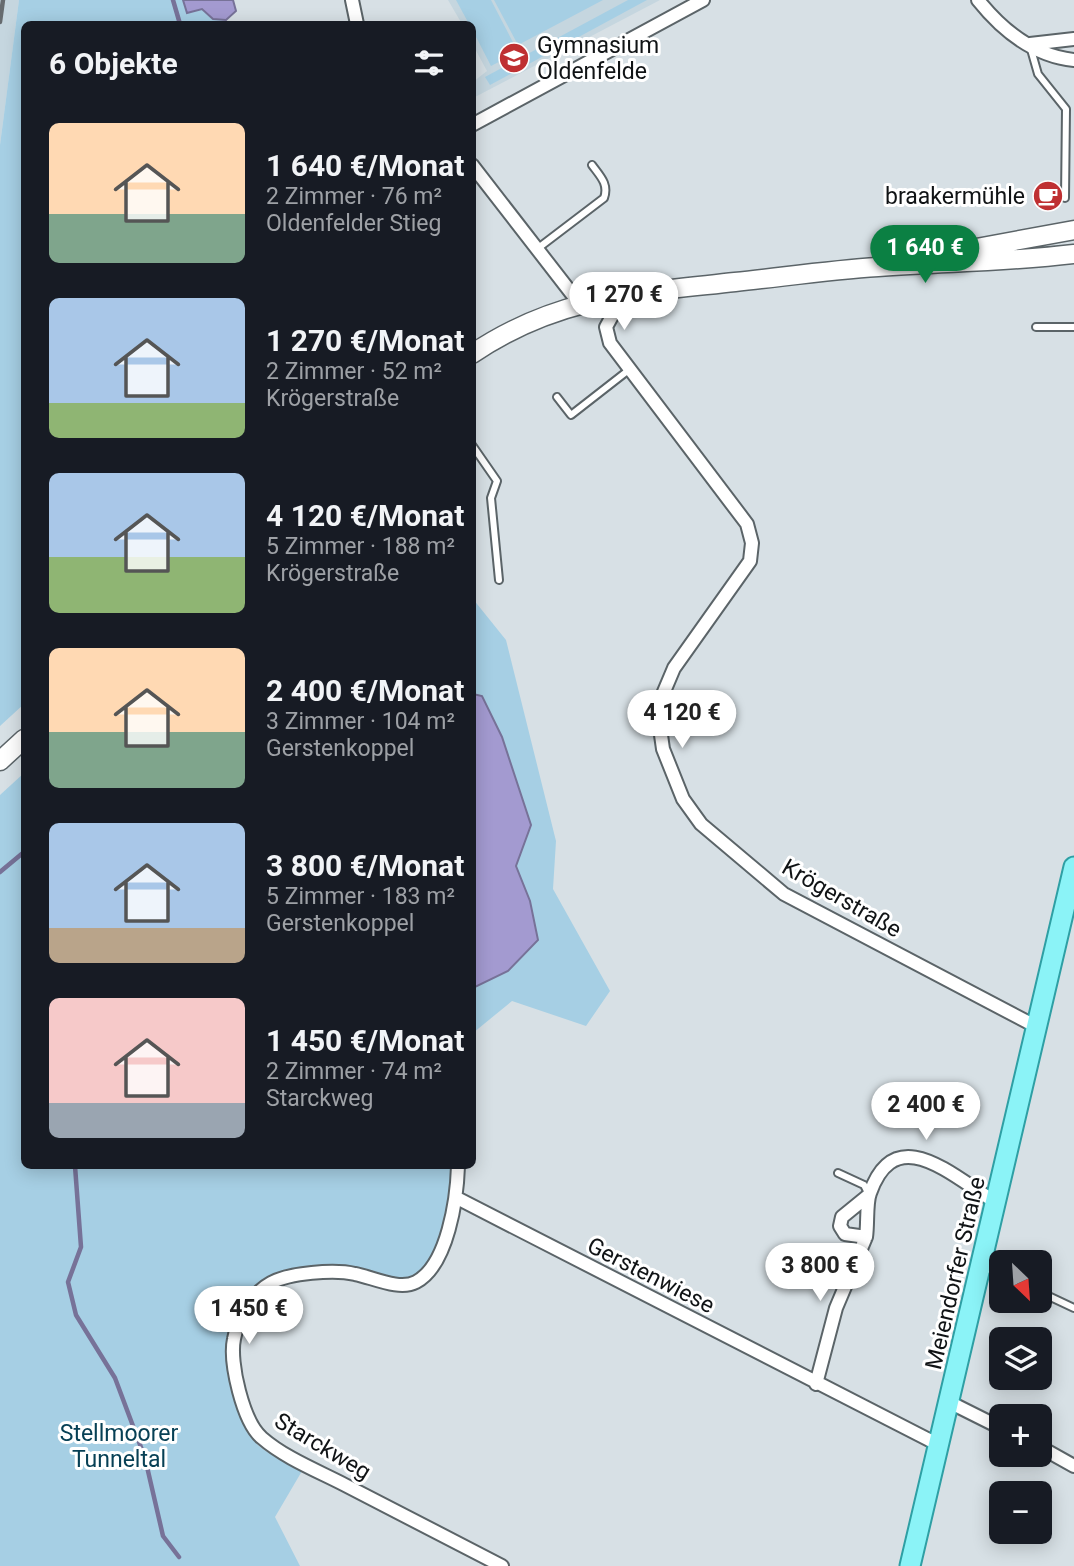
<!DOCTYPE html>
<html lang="de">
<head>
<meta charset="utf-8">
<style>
	:root { --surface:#171b24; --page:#20242c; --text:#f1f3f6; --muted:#9ea1a6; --accent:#0b8043 }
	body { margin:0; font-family:Roboto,sans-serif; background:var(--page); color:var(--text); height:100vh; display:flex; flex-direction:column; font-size:26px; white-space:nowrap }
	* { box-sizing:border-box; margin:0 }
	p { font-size:23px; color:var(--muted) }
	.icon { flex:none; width:38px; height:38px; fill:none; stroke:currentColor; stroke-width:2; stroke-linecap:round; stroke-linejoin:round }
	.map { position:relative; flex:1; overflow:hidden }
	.details { position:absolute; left:21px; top:21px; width:455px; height:1148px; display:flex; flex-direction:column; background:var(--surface); border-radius:10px; box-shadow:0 4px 18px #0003 }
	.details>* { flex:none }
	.needle { width:46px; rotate:155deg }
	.buttons { position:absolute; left:989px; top:1250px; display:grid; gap:14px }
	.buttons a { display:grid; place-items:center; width:63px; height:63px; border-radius:10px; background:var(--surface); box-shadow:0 4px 18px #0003; font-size:35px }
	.price { position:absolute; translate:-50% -60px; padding:0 16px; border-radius:24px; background:#fff; color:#222; font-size:23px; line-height:46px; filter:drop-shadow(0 2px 4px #0008) }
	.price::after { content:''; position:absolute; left:50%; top:42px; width:21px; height:16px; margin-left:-10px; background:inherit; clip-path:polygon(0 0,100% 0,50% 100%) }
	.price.selected { background:var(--accent); color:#fff }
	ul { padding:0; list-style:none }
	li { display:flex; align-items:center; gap:21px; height:175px; padding:0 28px }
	li span { display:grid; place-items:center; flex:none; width:196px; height:140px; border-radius:10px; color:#555 }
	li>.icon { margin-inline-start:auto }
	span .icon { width:84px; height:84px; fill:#fffc; stroke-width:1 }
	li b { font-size:30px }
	h2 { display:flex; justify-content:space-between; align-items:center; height:84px; padding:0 28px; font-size:30px }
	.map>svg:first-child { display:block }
	.built { fill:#c5d6df }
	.green { fill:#a6cfe4 }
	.water { fill:#a39ad0; stroke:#777298; stroke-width:2 }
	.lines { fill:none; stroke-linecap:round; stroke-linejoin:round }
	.stream { stroke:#777298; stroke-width:4.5 }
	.service-casing { stroke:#5b6468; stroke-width:10 }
	.minor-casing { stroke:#5b6468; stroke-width:16 }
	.secondary-casing { stroke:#5b6468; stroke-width:21 }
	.primary-casing { stroke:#2e9fa4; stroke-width:23 }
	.service { stroke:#fff; stroke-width:6 }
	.minor { stroke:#fff; stroke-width:12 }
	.secondary { stroke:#fff; stroke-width:18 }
	.primary { stroke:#8bf3f7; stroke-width:19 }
	.rail { stroke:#666b6f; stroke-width:4.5 }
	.labels { text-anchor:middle; stroke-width:6; stroke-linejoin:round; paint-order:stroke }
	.poi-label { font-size:23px; fill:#101315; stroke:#fff; text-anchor:start }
	.street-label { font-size:23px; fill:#101315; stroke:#fff }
	.park-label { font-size:23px; fill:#074055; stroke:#fff }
</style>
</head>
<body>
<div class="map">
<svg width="1074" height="1566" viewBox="0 0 1074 1566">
	<rect width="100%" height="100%" fill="#d7e0e5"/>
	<path class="built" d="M0,0H19L0,145Z
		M448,0H660L475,97L473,82L487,71L473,45L472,24H462Z"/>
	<path class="green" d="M19,0H183L187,13L202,9L213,19L226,20L223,24H24V704L0,726V145Z
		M456,0H491L518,52L491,66L473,31L472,24H469Z
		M494,0H603L518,45Z
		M628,0H647L490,85L485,77Z
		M473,599L506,640L556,841L553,889L610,991L586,1026L512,1001L473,1033V1042Z
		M24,773V1166H451C449,1200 447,1259 413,1277C396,1287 355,1268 335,1266C323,1265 305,1266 293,1269C228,1285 217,1352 236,1407C241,1418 245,1430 253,1440C264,1453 287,1462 302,1471L275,1517L300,1566H0V795Z"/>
	<path class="water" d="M183,0H233L236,11L226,20L213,19L202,9L187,13Z
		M473,694L482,696L502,737L531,825L516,866L530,901L538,940L508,971L473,988Z"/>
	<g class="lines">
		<path class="stream" d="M173,0L180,24
			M0,872L24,852
			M75,1166L81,1247L68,1282L76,1315L115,1378L145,1458L163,1536L179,1557"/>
		<g class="service-casing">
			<path id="service" d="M1030,46L1038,74L1066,109L1065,198
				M537,249L604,198C609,184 600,176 592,165
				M1036,327H1074
				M557,397L571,415L630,369
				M472,445L497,481L491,498L499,580
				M838,1173L864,1185L868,1193
				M984,1267L1001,1275
				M1040,1292L1074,1308"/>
		</g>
		<g class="minor-casing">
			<path id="minor" d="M352,0L357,24
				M978,0C1002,30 1034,56 1074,60
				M1030,44L1074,39
				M472,125L703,0
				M472,165L579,303
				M624,294L606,327L610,343L747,524L752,543L750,561L674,668L663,694L659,721L663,749L683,799L701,824L784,894L1037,1027
				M458,1166C457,1198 448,1265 416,1282C399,1291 372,1277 355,1274C334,1269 289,1273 271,1283C251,1294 238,1317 234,1339C229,1362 243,1422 262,1438C285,1458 318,1471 345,1485C397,1512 449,1539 502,1566
				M869,1195L842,1217L840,1226L845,1234L866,1237C868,1224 866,1203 870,1193C896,1119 954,1178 997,1203
				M457,1198L939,1445
				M816,1384L836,1308L866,1237
				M949,1402L1001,1428
				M1040,1447L1074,1466"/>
		</g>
		<g class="secondary-casing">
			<path id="secondary" d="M933,256L1074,230
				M472,354C558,296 637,293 735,282C783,277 830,270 878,267C944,262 1008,262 1074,254
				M0,761L24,739"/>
		</g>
		<g class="primary-casing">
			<path id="primary" d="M910,1566L1074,867"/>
		</g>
		<use href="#service" class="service"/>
		<use href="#minor" class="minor"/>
		<use href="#secondary" class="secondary"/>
		<use href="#primary" class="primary"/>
		<path class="rail" d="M0,22L3,0"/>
	</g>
	<defs>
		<g id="school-disc" transform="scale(1.575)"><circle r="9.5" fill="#bf3032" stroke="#fff"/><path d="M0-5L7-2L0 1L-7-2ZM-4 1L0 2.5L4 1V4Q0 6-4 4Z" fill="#fff"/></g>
		<g id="cafe-disc" transform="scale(1.575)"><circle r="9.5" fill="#bf3032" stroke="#fff"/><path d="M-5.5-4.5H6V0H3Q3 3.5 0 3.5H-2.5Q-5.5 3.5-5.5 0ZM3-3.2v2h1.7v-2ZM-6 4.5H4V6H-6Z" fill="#fff"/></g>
	</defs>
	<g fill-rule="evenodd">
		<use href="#school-disc" x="514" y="58"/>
		<use href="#cafe-disc" x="1048" y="196"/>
	</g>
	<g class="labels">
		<g class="poi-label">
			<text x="537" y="53">Gymnasium<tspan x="537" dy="26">Oldenfelde</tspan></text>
			<text x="1025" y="204" text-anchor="end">braakermühle</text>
		</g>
		<g class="street-label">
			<text transform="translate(842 898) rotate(30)" y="8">Krögerstraße</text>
			<text transform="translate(955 1273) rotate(-77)" y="8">Meiendorfer Straße</text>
			<text transform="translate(651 1275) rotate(27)" y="8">Gerstenwiese</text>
			<text transform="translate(323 1446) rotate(31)" y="8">Starckweg</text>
		</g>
		<g class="park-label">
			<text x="119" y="1441">Stellmoorer<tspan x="119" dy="26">Tunneltal</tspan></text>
		</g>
	</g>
</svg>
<div class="buttons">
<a><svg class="needle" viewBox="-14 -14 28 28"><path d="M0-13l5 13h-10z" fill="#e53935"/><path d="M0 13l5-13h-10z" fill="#9ea1a6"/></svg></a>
<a><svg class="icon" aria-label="layers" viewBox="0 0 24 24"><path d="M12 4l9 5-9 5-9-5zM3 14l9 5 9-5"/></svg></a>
<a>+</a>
<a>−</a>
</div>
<b class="price selected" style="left:925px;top:285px">1 640 €</b>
<b class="price" style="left:624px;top:332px">1 270 €</b>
<b class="price" style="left:682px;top:750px">4 120 €</b>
<b class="price" style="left:926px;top:1142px">2 400 €</b>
<b class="price" style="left:820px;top:1303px">3 800 €</b>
<b class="price" style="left:249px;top:1346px">1 450 €</b>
<section class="details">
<h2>6 Objekte<svg class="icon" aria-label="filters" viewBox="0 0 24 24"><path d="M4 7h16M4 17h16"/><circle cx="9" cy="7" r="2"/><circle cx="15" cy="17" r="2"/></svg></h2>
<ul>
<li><span style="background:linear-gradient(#ffd9b3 65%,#7fa58c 0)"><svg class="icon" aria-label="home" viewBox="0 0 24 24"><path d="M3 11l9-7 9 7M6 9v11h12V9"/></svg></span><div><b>1 640 €/Monat</b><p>2 Zimmer · 76 m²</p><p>Oldenfelder Stieg</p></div></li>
<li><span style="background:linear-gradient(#a9c7e8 75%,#8fb573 0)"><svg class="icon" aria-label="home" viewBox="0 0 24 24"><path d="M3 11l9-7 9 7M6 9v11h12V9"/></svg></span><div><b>1 270 €/Monat</b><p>2 Zimmer · 52 m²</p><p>Krögerstraße</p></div></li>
<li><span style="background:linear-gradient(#a9c7e8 60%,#8fb573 0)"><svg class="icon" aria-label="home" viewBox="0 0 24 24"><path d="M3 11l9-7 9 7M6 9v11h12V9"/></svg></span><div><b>4 120 €/Monat</b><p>5 Zimmer · 188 m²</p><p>Krögerstraße</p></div></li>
<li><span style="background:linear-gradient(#ffd9b3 60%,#7fa58c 0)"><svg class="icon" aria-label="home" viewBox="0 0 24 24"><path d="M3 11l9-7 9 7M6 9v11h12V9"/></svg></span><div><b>2 400 €/Monat</b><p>3 Zimmer · 104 m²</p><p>Gerstenkoppel</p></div></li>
<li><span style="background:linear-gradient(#a9c7e8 75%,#b9a48a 0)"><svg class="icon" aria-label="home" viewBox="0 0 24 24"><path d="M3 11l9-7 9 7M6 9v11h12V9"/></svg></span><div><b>3 800 €/Monat</b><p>5 Zimmer · 183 m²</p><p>Gerstenkoppel</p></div></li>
<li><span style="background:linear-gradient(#f6c9c9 75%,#9aa5b1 0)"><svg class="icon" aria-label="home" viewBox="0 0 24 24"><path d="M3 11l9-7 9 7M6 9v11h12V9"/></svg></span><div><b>1 450 €/Monat</b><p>2 Zimmer · 74 m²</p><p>Starckweg</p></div></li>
</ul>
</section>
</div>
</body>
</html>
